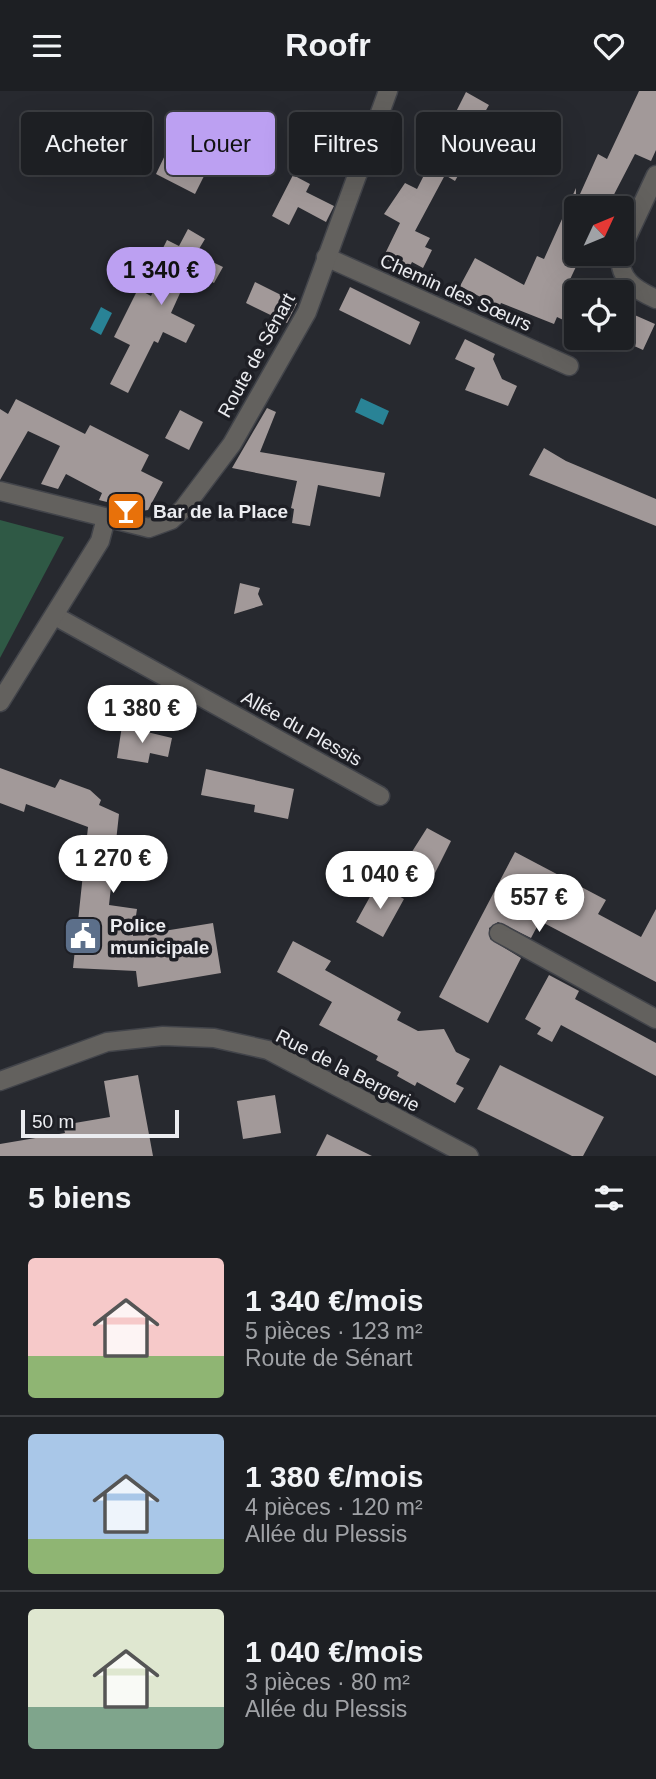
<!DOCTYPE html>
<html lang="fr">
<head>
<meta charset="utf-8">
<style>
	:root { --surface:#1d1f23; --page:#25272b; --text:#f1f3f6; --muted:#a0a2a6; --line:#3b3d41; --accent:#bca0f2 }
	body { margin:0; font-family:Helvetica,sans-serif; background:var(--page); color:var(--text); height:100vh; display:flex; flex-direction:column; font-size:26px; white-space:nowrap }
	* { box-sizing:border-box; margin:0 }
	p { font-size:23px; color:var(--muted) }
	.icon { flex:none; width:38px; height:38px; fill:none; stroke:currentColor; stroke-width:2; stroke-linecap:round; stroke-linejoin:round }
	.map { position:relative; height:1065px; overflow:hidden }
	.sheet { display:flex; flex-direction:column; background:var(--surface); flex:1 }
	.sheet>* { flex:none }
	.banner { position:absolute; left:21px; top:21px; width:614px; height:63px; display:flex; gap:14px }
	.needle { width:46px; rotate:46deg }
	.tools { position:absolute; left:564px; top:105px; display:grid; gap:14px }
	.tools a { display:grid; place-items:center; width:70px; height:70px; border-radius:7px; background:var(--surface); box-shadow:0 7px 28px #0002,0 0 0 2px var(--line); font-size:35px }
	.scale { position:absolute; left:21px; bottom:18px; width:158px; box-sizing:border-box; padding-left:7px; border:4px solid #ebecf0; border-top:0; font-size:19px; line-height:24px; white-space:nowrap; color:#ebecf0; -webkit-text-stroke:5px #1e1f25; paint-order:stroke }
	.price { position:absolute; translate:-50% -60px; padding:0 16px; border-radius:24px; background:#fff; color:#222; font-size:23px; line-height:46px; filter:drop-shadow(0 2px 4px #0008) }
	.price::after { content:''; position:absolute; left:50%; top:42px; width:21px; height:16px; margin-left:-10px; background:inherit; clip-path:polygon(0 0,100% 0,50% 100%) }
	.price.on { background:var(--accent); color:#111 }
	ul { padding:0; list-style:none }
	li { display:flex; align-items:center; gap:21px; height:175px; padding:0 28px }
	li+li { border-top:2px solid var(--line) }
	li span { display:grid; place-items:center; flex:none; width:196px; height:140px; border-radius:7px; color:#555 }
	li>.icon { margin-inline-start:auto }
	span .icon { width:84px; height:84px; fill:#fffc; stroke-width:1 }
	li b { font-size:30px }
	h2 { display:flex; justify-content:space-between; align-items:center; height:84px; padding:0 28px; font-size:30px }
	.tag { padding:0 24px; border-radius:7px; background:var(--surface); box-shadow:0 7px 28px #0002,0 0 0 2px var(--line); font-size:24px; line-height:63px }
	.tag.on { background:var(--accent); color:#111 }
	header { display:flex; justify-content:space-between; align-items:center; height:91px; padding:0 28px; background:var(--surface); font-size:32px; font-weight:700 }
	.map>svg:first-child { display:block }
	.green { fill:#2f5945 }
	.water { fill:#298396 }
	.building { fill:#a29999 }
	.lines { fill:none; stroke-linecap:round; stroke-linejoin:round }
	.minor-casing { stroke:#42444a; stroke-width:21 }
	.tertiary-casing { stroke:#42444a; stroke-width:21 }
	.minor { stroke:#63615e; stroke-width:18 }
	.tertiary { stroke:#63615e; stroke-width:18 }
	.labels { text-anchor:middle; stroke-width:7; stroke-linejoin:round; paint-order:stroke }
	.street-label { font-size:19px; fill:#ebecf0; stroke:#1e1f25 }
	.poi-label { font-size:19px; font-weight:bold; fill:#ebecf0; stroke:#1e1f25; text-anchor:start }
</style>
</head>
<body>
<header><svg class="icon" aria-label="menu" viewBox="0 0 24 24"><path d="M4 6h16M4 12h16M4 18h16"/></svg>Roofr<svg class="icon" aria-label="heart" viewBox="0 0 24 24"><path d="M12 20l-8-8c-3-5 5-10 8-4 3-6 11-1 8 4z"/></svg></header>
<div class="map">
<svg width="656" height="1065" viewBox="0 0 656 1065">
	<rect width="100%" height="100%" fill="#27292f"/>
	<path class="green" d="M0,429L64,446L0,567Z"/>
	<path class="water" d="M101,216L112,222L101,244L90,238Z
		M361,307L389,320L383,334L355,321Z"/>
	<path class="building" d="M639,0H656V59L651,70L635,63L607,117H576V163H582L565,199L576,204V235L557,226L554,233L501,212L499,216L460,195L475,167L524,194L537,165L544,168L576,97V112L598,63L607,68Z
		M466,1L489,14L468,50L475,54L455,90L445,84L415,140L430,147L425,156L432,159L423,177L412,171L407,181L383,167L400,132L384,123L405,92L417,98Z
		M201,47L227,61L233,50L252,60L243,77L224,67L218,79L209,75L195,103L156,83L168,58L189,69Z
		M293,84L310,93L306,101L334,115L326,131L298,116L289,134L272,125Z
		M188,138L205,148L196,163L223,176L214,192L190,180L171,222L195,234L186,252L163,241L158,252L154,250L128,302L110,293L130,254L114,246L138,198L151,205L169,168L160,163L167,149L179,155Z
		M255,191L297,212L287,232L246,212Z
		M350,196L420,231L410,254L339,219Z
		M621,218L655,233L643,259L621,249Z
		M465,248L495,263L493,268L502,288L517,295L508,315L465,299L475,277L455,268Z
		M16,308L85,343L90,334L149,364L141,380L163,391L148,419L142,420L99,409L102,402L66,383L58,398L41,393L60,355L28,340L0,389V318L8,323Z
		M267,317L276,321L260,361L385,382L380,406L318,394L310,435L292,432L294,418L291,417L297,390L232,377Z
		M180,319L203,331L189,359L165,347Z
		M544,357L566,370L656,408V435L529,384Z
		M240,492L260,497L258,503L263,514L234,523Z
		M122,635L172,647L168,666L150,662L148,672L117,667Z
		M0,677L55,697L60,688L90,699L101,709L99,714L119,723L109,814L137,818L133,845L213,832L221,882L138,896L136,880L73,877L88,736L26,713L24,721L0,712Z
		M206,678L294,698L288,728L254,721L255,714L201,704Z
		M427,737L451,750L435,782L408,767Z
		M515,761L606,809L598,823L641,846L656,818V891L540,830L531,847L498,831L489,837L490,848L521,867L488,932L439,906Z
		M377,793L404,808L383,846L356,831Z
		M293,850L331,870L325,879L401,921L397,929L418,940L444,938L456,961L470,968L456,993L464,997L455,1012L417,991L415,995L397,985L399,981L376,969L378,965L319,934L332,911L277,881Z
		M549,884L579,900L575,908L656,952V985L561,934L552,951L537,943L541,937L525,928Z
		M500,974L604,1026L583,1065H572L477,1018Z
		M138,984L153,1065H0V1053L65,1042L63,1034L110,1026L104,990Z
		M275,1004L281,1042L243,1048L237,1010Z
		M327,1043L372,1065H316Z"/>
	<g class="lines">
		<g class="minor-casing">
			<path id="minor" d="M621,159L656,84
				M620,163C619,189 634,198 656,208
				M326,166L569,275
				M55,525L380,705
				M499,842L656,928
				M0,990L107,951L163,945L214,947L268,959L469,1065"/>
		</g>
		<g class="tertiary-casing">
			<path id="tertiary" d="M0,400L149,437L171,429L183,418L232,353L307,221L388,0
				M0,611L100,450L106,427"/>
		</g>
		<use href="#minor" class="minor"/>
		<use href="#tertiary" class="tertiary"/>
	</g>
	<defs>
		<g id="bar-square" transform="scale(2.0125)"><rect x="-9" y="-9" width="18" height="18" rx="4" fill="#e8710a" stroke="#1e1f25"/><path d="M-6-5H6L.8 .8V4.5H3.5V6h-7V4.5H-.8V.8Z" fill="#fff"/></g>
		<g id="civic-square" transform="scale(2.0125)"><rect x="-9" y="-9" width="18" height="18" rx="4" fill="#5c6f8a" stroke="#1e1f25"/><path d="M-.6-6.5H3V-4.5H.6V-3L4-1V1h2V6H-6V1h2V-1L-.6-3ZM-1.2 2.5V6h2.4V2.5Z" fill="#fff"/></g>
	</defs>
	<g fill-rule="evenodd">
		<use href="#bar-square" x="126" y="420"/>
		<use href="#civic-square" x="83" y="845"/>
	</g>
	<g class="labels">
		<g class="street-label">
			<text transform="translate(456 201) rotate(24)" y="7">Chemin des Sœurs</text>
			<text transform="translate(256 264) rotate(-61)" y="7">Route de Sénart</text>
			<text transform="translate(302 637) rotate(29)" y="7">Allée du Plessis</text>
			<text transform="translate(348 979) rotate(27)" y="7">Rue de la Bergerie</text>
		</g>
		<g class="poi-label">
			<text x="153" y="427">Bar de la Place</text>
			<text x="110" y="841">Police<tspan x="110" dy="22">municipale</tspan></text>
		</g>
	</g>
</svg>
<div class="tools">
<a><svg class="needle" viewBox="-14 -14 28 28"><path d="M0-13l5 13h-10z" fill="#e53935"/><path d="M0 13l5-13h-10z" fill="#a0a2a6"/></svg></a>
<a><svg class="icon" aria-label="locate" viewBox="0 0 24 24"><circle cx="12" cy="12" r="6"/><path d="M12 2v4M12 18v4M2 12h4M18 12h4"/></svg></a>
</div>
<div class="scale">50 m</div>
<b class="price on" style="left:161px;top:216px">1 340 €</b>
<b class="price" style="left:142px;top:654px">1 380 €</b>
<b class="price" style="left:113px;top:804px">1 270 €</b>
<b class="price" style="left:380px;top:820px">1 040 €</b>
<b class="price" style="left:539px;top:843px">557 €</b>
<div class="banner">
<a class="tag">Acheter</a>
<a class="tag on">Louer</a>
<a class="tag">Filtres</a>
<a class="tag">Nouveau</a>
</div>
</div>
<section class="sheet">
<h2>5 biens<svg class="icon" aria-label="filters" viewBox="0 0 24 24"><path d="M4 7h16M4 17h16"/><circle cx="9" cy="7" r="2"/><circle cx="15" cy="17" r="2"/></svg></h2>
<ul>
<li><span style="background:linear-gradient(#f6c9c9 70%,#8fb573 0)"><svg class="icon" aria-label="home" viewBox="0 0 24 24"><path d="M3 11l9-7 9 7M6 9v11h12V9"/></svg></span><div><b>1 340 €/mois</b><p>5 pièces · 123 m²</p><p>Route de Sénart</p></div></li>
<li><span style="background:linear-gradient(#a9c7e8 75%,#8fb573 0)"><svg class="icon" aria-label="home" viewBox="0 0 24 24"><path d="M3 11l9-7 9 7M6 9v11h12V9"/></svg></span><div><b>1 380 €/mois</b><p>4 pièces · 120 m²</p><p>Allée du Plessis</p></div></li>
<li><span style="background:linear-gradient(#dfe7d0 70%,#7fa58c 0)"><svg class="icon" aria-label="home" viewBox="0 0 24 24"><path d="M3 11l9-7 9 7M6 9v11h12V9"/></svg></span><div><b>1 040 €/mois</b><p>3 pièces · 80 m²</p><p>Allée du Plessis</p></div></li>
</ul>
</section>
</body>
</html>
